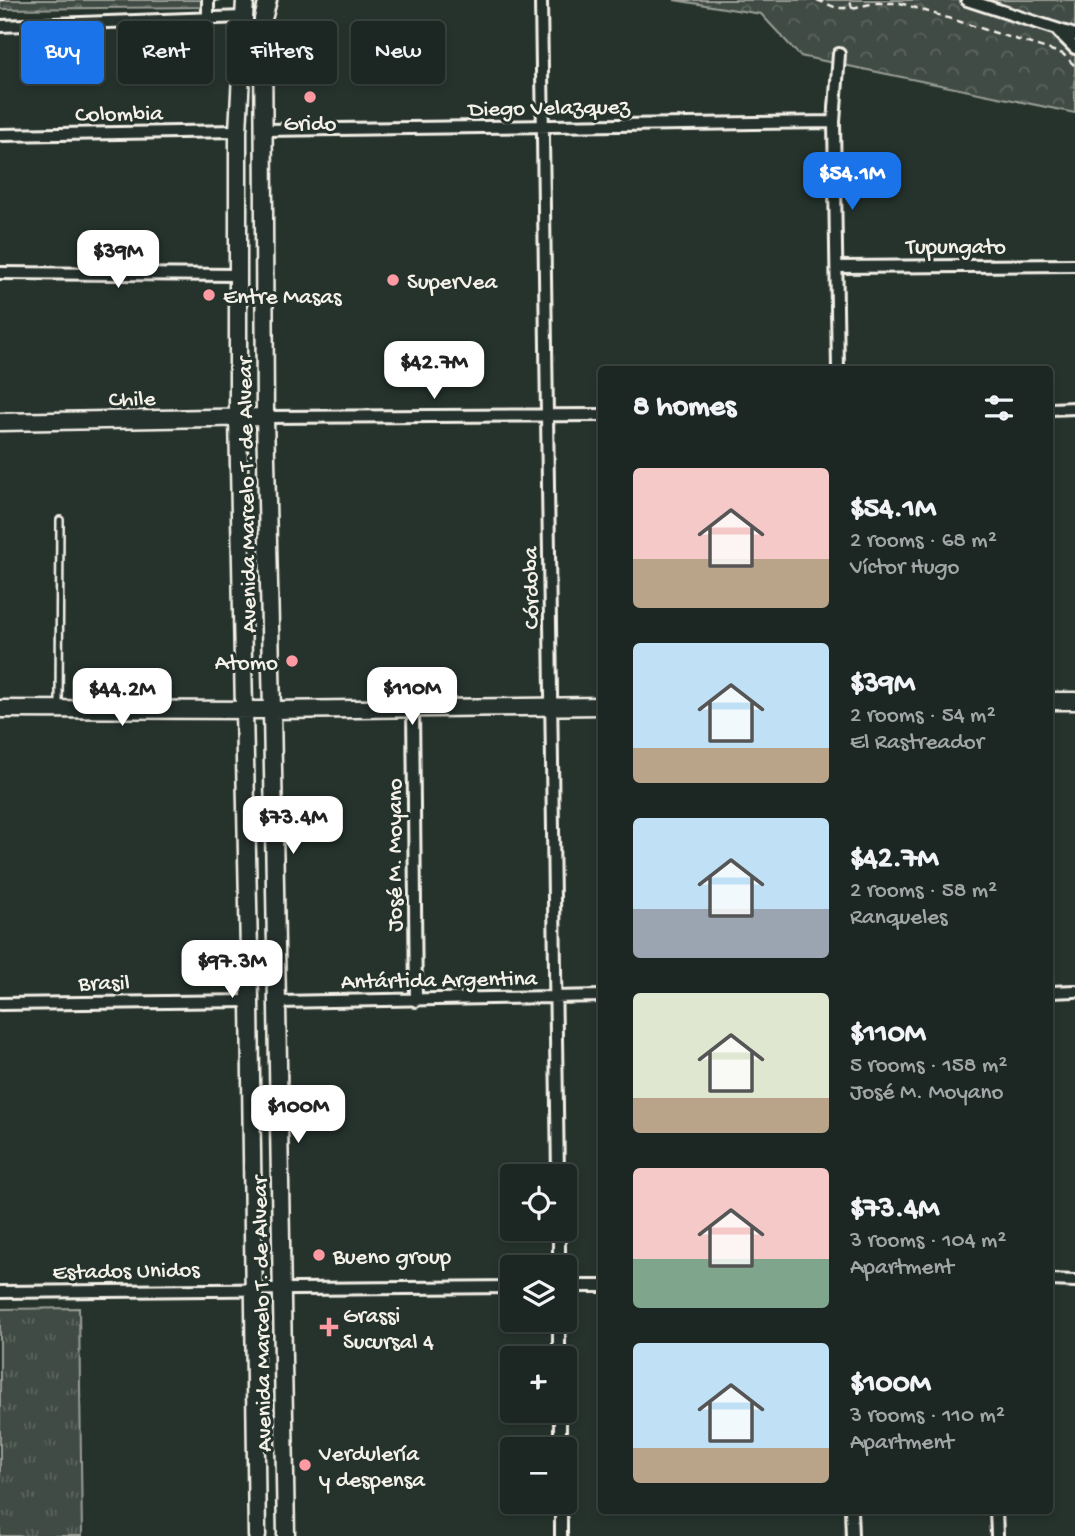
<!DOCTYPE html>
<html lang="en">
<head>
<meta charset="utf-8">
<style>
	:root { --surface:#1c2622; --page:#252e2a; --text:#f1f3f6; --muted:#a0a5a5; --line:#3a4340; --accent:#1a73e8 }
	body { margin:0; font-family:"Gochi Hand",sans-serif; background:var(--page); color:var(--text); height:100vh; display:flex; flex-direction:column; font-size:26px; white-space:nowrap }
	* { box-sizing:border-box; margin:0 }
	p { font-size:23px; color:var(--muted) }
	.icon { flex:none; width:38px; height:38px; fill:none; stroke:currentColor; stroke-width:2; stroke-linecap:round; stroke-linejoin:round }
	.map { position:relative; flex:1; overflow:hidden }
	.side { position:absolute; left:598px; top:366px; width:455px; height:1148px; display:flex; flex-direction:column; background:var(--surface); border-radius:7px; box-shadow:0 4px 10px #0003,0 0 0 2px var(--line) }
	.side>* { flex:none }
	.banner { position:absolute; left:21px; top:21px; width:472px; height:63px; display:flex; gap:14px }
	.fabs { position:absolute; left:500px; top:1164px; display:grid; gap:14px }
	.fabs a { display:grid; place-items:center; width:77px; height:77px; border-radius:7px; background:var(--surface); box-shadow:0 4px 10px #0003,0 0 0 2px var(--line); font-size:35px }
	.price { position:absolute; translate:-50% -60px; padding:0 16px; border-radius:14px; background:#fff; color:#222; font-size:23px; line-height:46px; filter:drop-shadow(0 2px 4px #0008) }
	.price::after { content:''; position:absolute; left:50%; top:42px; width:21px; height:16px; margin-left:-10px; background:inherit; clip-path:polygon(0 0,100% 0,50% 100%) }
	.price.selected { background:var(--accent); color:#fff }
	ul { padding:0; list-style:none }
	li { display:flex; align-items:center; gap:21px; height:175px; padding:0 35px }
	li span { display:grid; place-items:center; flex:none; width:196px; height:140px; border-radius:7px; color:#555 }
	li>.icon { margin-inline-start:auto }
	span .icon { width:84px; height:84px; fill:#fffc; stroke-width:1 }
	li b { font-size:30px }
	h2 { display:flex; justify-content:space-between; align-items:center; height:84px; padding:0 35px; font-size:30px }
	.tag { padding:0 24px; border-radius:7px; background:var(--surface); box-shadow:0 4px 10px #0003,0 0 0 2px var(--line); font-size:24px; line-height:63px }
	.tag.selected { background:var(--accent); color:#fff }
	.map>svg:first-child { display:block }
	.forest { fill:url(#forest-crowns); stroke:#9a9e96; stroke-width:2 }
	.park { fill:url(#park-tufts); stroke:#9a9e96; stroke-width:2 }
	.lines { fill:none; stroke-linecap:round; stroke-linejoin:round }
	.service-casing { stroke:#f4f1e8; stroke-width:10 }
	.minor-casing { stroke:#f4f1e8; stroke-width:16 }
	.secondary-casing { stroke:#f4f1e8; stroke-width:21 }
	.path { stroke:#f4f1e8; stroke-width:2.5; stroke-dasharray:7 5; stroke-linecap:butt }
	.service { stroke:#26332d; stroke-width:5 }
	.minor { stroke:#26332d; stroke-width:10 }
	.secondary { stroke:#26332d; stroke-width:16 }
	.poi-dot { fill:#ff9aa2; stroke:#26332d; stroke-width:2.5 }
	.labels { text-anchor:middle; stroke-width:6; stroke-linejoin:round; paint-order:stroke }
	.street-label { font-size:23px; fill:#f4f1e8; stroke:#26332d }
	.poi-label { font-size:23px; fill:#f4f1e8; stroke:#26332d; text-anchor:start }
</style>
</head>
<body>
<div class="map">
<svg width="1075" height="1536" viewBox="0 0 1075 1536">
	<defs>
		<pattern id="forest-crowns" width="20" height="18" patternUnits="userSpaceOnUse" patternTransform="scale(1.75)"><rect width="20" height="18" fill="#414b45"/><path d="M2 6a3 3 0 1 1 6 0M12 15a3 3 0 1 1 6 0" fill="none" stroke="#5d6560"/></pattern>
		<pattern id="park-tufts" width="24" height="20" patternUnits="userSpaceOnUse" patternTransform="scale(1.75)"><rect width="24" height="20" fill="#414b45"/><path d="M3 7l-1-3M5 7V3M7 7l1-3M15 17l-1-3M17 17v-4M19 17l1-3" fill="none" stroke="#5d6560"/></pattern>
	</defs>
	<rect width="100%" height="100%" fill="#26332d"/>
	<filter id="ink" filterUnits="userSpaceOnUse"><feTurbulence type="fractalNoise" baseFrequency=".0143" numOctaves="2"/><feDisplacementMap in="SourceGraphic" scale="14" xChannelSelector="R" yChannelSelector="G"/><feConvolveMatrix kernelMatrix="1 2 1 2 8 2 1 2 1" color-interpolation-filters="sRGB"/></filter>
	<g filter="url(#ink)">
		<path class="forest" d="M0,0H220L202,7L0,9Z
			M674,0H1075V113L800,56L761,14Z"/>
		<path class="park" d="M79,1308L82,1536H0V1309Z"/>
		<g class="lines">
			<g class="service-casing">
				<path id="service" d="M59,706L60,520"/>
			</g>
			<g class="minor-casing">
				<path id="minor" d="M541,0L558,1176
					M967,0L1075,35
					M208,18V0
					M0,26L243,17
					M1058,31L1075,48
					M264,130L834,122
					M0,135L238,131
					M837,267L1075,265
					M0,273L237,275
					M838,369L834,122L839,54
					M1050,409L1075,408
					M265,417L602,415
					M413,708L416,1001
					M1050,992L1075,991
					M278,1002L602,996
					M0,1004L250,1001
					M559,1228V1267
					M1050,1280L1075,1281
					M565,1286H602
					M0,1292L513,1287
					M559,1320V1358
					M560,1410V1449
					M561,1502V1536
					M851,1510L852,1536
					M996,1510L997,1536"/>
			</g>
			<g class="secondary-casing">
				<path id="secondary" d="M245,0L238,131V417L250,1001L257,1536
					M268,0L263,19L265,417L272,710L286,1536
					M0,422L265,417
					M1050,701H1075
					M0,709L272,710L602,706"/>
			</g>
			<path class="path" d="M0,0H5
				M817,0L837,8H852L850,0
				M852,8L875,3H900L1063,54L1075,66"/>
			<use href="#service" class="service"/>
			<use href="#minor" class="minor"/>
			<use href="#secondary" class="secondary"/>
		</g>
	</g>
	<g class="poi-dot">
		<circle cx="310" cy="97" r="7"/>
		<circle cx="393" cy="280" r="7"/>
		<circle cx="209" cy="295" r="7"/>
		<circle cx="292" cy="661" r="7"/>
		<circle cx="319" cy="1255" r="7"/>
		<path d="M325.5 1316.5h7v7h7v7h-7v7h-7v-7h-7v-7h7z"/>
		<circle cx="305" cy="1465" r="7"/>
	</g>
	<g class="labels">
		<g class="street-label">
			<text transform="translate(549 106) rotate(-1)" y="8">Diego Velazquez</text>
			<text transform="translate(119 112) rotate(-1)" y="8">Colombia</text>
			<text x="956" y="253">Tupungato</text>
			<text transform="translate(132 397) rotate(-1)" y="8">Chile</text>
			<text transform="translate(245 495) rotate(-91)" y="8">Avenida Marcelo T. de Alvear</text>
			<text transform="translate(529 588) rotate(-91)" y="8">Córdoba</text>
			<text transform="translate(393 855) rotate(-90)" y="8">José M. Moyano</text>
			<text transform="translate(439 978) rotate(-1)" y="8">Antártida Argentina</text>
			<text transform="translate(104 981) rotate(-1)" y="8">Brasil</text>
			<text transform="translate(126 1269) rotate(-1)" y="8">Estados Unidos</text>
			<text transform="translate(260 1314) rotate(-91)" y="8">Avenida Marcelo T. de Alvear</text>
		</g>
		<g class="poi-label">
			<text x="310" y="130" text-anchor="middle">Grido</text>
			<text x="407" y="288">SuperVea</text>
			<text x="223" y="303">Entre Masas</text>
			<text x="278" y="669" text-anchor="end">Atomo</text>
			<text x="333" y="1263">Bueno group</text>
			<text x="343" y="1322">Grassi<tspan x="343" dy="26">Sucursal 4</tspan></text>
			<text x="319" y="1460">Verdulería<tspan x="319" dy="26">y despensa</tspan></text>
		</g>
	</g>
</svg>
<div class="fabs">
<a><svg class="icon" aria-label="locate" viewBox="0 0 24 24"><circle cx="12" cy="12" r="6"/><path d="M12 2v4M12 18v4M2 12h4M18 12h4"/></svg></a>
<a><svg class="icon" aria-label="layers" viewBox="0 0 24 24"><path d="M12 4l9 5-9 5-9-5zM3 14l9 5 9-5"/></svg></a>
<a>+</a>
<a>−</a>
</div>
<b class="price selected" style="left:852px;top:212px">$54.1M</b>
<b class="price" style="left:118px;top:290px">$39M</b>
<b class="price" style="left:434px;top:401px">$42.7M</b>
<b class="price" style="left:412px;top:727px">$110M</b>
<b class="price" style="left:122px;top:728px">$44.2M</b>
<b class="price" style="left:293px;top:856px">$73.4M</b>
<b class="price" style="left:232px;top:1000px">$97.3M</b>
<b class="price" style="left:298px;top:1145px">$100M</b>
<div class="banner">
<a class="tag selected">Buy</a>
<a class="tag">Rent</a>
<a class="tag">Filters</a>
<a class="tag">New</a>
</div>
<section class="side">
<h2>8 homes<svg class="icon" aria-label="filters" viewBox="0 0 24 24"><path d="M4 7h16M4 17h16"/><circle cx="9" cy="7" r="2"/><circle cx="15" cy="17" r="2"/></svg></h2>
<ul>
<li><span style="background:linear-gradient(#f6c9c9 65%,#b9a48a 0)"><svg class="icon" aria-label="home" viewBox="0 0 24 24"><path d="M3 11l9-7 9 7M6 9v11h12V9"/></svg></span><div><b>$54.1M</b><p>2 rooms · 68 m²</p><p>Víctor Hugo</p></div></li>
<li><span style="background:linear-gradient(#bfe0f5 75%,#b9a48a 0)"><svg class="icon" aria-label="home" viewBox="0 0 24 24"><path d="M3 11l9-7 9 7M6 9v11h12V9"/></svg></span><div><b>$39M</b><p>2 rooms · 54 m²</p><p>El Rastreador</p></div></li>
<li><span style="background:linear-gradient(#bfe0f5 65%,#9aa5b1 0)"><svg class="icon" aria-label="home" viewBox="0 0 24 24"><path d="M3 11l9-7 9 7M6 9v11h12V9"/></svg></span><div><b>$42.7M</b><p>2 rooms · 58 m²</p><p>Ranqueles</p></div></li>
<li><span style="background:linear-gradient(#dfe7d0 75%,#b9a48a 0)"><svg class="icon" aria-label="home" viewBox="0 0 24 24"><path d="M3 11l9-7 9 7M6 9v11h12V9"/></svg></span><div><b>$110M</b><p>5 rooms · 158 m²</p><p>José M. Moyano</p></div></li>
<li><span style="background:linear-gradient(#f6c9c9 65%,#7fa58c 0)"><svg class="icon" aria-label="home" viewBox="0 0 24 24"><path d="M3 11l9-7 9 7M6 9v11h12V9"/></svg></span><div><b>$73.4M</b><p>3 rooms · 104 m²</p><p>Apartment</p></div></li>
<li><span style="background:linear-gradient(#bfe0f5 75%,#b9a48a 0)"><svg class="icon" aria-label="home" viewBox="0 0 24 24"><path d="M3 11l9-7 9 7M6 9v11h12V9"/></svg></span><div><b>$100M</b><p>3 rooms · 110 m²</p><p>Apartment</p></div></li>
</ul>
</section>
</div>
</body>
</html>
